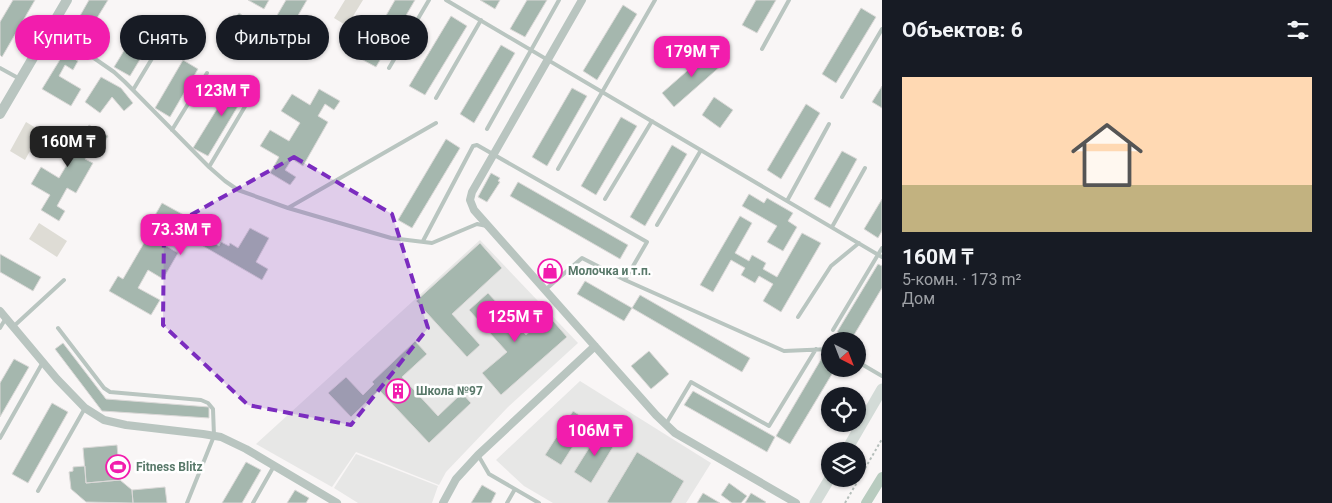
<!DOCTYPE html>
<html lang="ru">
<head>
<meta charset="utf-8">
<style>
	:root { --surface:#171b24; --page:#242831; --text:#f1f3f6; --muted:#9ea1a6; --accent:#f21dad }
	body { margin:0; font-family:Roboto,sans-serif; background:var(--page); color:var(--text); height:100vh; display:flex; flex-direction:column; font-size:19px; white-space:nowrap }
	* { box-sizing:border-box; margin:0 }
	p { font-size:16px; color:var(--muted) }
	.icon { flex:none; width:28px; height:28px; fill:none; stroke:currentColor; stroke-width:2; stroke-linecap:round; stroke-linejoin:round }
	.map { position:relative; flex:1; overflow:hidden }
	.drawer { display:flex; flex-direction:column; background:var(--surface); width:450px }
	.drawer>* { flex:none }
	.top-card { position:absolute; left:15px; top:15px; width:475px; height:45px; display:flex; gap:10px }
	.needle { width:32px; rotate:138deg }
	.tools { position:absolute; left:821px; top:332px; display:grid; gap:10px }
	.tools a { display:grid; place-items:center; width:45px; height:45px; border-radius:50%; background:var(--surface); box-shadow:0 1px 4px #0004; font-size:25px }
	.price { position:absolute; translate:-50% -42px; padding:0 11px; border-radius:10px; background:var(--accent); color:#fff; font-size:16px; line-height:32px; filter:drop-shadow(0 1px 2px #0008) }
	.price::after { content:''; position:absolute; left:50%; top:30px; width:15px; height:11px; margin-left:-8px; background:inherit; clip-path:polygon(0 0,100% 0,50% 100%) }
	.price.selected { background:#222; color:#fff }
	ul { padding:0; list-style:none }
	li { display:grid; align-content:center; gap:10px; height:265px; padding:0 20px }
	li span { display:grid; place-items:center; height:155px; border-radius:0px; color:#555 }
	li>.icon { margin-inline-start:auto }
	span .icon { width:90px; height:90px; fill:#fffc; stroke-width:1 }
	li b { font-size:21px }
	h2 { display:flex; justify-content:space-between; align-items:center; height:60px; padding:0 20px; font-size:21px }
	.chip { padding:0 18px; border-radius:22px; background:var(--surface); box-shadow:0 1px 4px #0004; font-size:18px; line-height:45px }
	.chip.selected { background:var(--accent); color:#fff }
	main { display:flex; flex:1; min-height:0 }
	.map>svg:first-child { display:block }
	.built { fill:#e7e7e6 }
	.green { fill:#dedcd5 }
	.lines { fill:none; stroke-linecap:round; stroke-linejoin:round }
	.canal { stroke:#b8cbbf; stroke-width:10 }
	.building { fill:#a5b7ae; stroke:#dbd9d8 }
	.path { stroke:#b5beba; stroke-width:2; stroke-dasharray:2.5 2.5; stroke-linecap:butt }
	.service { stroke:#b9c5c0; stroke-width:4 }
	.minor { stroke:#b9c5c0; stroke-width:8 }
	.tertiary { stroke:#b9c5c0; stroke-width:10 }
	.secondary { stroke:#d3dbd7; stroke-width:11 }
	.marked { fill:#7b2cbf; fill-opacity:0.2; stroke:#7b2cbf; stroke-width:4; stroke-dasharray:10 6; stroke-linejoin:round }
	.labels { text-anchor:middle; stroke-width:5; stroke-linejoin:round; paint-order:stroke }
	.poi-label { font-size:12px; font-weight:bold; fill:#587869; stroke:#fff; text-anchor:start }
</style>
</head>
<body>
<main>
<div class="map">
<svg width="882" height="503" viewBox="0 0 882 503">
	<rect width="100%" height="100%" fill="#f9f6f6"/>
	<path class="built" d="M480,240L578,343L508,407L446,472L439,485L356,452L332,487L256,444Z
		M580,381L711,463L686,503H553L524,486L496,460Z
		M356,454L438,486L432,503H358L334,488Z"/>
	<path class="green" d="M345,0H363L347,26L334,18Z
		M26,122L41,131L25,160L10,151Z
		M39,223L67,241L57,257L29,239Z"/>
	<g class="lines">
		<path class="canal" d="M866,503L882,477"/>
	</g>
	<path class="building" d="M13,0H35L2,57L0,55V22Z
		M89,0H108L86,36L73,28Z
		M248,0H269L264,9Z
		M286,0H307L278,50L262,41Z
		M395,0H415L376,67L361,59Z
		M480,0H500L495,9Z
		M527,0H547L525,37L510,29Z
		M756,0H776L757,33L742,25Z
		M623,5L637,14L597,80L583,71Z
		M861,8L876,17L836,83L822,74Z
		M239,13L249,20L241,31L231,23Z
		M451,16L467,26L425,95L409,86Z
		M144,18L159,28L130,76L114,67Z
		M501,45L515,53L474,123L460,114Z
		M711,50L723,64L674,107L662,93Z
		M64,53L78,61L73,70L65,65L59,76L81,89L71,106L42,89Z
		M183,60L198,69L170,117L155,108Z
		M101,77L121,88L133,103L124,111L112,97L100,113L85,102Z
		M236,78L250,86L208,156L193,148Z
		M882,86V108L872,102Z
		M572,88L587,96L547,166L532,157Z
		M319,89L340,101L334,110L325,104L318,116L328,122L303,166L292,159L285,170L296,177L290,185L270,173L279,157L260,146L270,130L289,141L300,123L281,111L292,94L310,105Z
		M714,97L733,110L720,128L702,115Z
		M806,104L820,113L781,179L767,170Z
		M621,117L637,126L596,195L581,186Z
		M89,125L108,136L102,146L95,142L85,159L93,163L76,193L67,188L57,206L65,211L59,221L41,210L50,195L31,184L41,167L59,178L69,161L50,150L60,130L80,142Z
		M446,139L460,148L412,228L398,220Z
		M672,145L687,154L645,226L630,217Z
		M842,151L857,159L830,208L814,199Z
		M491,173L500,178L498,181L500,182L487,202L478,197Z
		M518,182L628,245L620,259L510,196Z
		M749,194L764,203L767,198L793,213L788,221L797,227L783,251L767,242L777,226L742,206Z
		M882,199V231L878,238L864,229Z
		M162,203L202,225L197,233L219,246L221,242L229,246L230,243L238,248L250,228L269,238L256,262L268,269L262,280L172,228L163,244L178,253L163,279L148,270L138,288L160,300L151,315L109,291L118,276L123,279L158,219L154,217Z
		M740,216L752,223L735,253L749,261L752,255L766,263L763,269L777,277L802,233L821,243L781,312L763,301L773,284L759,276L755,283L741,275L745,268L731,260L713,292L700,285Z
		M480,243L502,268L452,314L480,345L467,357L416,301Z
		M0,254L41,277L33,291L0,272Z
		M878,264L882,266V288L851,340L837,332Z
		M585,281L632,308L624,321L577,294Z
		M488,293L526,335L548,315L567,337L501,395L482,373L507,352L469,310Z
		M640,295L750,358L742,372L632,308Z
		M415,341L427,354L402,377L438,416L462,393L471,403L429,443L379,390L351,417L328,393L346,377L363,395L374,384L372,382Z
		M63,343L106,399L209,407V418L102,411L55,349Z
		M649,351L669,374L651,389L631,366Z
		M823,356L830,360V369H835L790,444L776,436Z
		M14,359L29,367L0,417V383Z
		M693,391L775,437L767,452L684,405Z
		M52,403L68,412L28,483L12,474Z
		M573,411L589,421L561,465L545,455Z
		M599,432L616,442L591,483L574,472Z
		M117,445L120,480L86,483L83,448Z
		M637,452L684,481L671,503H609L607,502Z
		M246,462L261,470L242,503H222Z
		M85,466L86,483L120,480L132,490L133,503L86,502L71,489L69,472L73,471V467Z
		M729,483L747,496L741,503H732L721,495Z
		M482,485L496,493L491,503H471Z
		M165,487L167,503H133L132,490Z
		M295,490L309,498L306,503H287Z
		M703,493L720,503H697Z
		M751,493L766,502L765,503H745Z"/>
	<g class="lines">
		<path class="path" d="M845,503L882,439"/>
		<path class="service" d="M446,0L882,257
			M52,29L114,72L125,82L209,167L225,181L238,190L288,208L391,238L432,243L477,224L487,226
			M762,49L789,0
			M0,68L20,79
			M389,68L429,0
			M133,90L165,37
			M842,97L882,29
			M436,98L481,20
			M487,129L559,0
			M172,130L207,73
			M209,167L253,93
			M558,169L655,0
			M605,199L652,121
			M787,201L829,124
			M288,208L436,123
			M657,225L701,150
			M832,227L865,168
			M423,241L473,146L477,145L647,242L625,280
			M545,290L582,258L625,280L784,351L830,349
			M798,317L831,266L859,243
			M14,326L64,280
			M0,328L6,318
			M58,328L104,388L110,392L201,400L208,403L213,409L214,436L187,503
			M833,330L882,248
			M858,362L882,376
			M666,424L691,382L769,426L816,349
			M0,438L43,362
			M478,455L489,474L539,503
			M38,491L85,408
			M253,503L274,466
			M507,503L515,489"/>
		<path class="minor" d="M582,0L472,192L470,200L474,210L656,415L675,433L796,503
			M0,311L57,379L85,408L104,420L126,425L203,434L221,437L246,449L337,503
			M443,503L456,479L478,455L595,346"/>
		<path class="tertiary" d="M0,114L67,0"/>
		<path class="secondary" d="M846,451L882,389
			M815,503L830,478"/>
	</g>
	<path class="marked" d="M294,157L392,214L428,328L351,425L248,405L163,325L164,230Z"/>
	<defs>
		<g id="shop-ring" transform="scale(1.25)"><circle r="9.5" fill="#fff" stroke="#f21dad" stroke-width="1.5"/><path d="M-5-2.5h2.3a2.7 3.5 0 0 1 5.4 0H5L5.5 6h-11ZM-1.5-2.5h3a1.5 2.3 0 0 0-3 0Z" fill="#f21dad"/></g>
		<g id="building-ring" transform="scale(1.25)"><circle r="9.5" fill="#fff" stroke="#f21dad" stroke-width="1.5"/><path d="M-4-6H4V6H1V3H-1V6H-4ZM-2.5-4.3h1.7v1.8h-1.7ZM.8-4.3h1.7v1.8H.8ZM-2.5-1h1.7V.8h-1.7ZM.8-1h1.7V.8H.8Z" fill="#f21dad"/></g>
		<g id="stadium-ring" transform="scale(1.25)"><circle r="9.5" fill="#fff" stroke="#f21dad" stroke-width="1.5"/><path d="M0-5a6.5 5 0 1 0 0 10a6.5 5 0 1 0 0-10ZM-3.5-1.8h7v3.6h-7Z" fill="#f21dad"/></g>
	</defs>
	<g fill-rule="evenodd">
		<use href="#shop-ring" x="550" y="271"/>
		<use href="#building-ring" x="398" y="391"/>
		<use href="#stadium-ring" x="118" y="467"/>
	</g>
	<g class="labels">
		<g class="poi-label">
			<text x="568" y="275">Молочка и т.п.</text>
			<text x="416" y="395">Школа №97</text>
			<text x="136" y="471">Fitness Blitz</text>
		</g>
	</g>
</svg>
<div class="tools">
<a><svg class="needle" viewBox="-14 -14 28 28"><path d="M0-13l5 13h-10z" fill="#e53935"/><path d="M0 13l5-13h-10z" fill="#9ea1a6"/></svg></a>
<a><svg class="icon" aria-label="locate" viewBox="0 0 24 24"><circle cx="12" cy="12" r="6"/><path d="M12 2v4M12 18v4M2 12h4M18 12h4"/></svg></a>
<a><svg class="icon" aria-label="layers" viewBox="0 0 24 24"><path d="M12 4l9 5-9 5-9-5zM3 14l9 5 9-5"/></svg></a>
</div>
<b class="price" style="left:692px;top:78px">179M ₸</b>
<b class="price" style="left:222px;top:117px">123M ₸</b>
<b class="price selected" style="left:68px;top:168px">160M ₸</b>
<b class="price" style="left:181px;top:256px">73.3M ₸</b>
<b class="price" style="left:515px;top:343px">125M ₸</b>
<b class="price" style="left:595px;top:457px">106M ₸</b>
<div class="top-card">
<a class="chip selected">Купить</a>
<a class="chip">Снять</a>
<a class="chip">Фильтры</a>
<a class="chip">Новое</a>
</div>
</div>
<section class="drawer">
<h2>Объектов: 6<svg class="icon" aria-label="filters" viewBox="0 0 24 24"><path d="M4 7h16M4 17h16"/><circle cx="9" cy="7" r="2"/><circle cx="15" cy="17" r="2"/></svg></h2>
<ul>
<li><span style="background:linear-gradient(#ffd9b3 70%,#c2b280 0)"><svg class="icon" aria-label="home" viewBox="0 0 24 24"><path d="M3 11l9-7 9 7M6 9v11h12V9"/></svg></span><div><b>160M ₸</b><p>5-комн. · 173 m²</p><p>Дом</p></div></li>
</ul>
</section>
</main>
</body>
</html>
